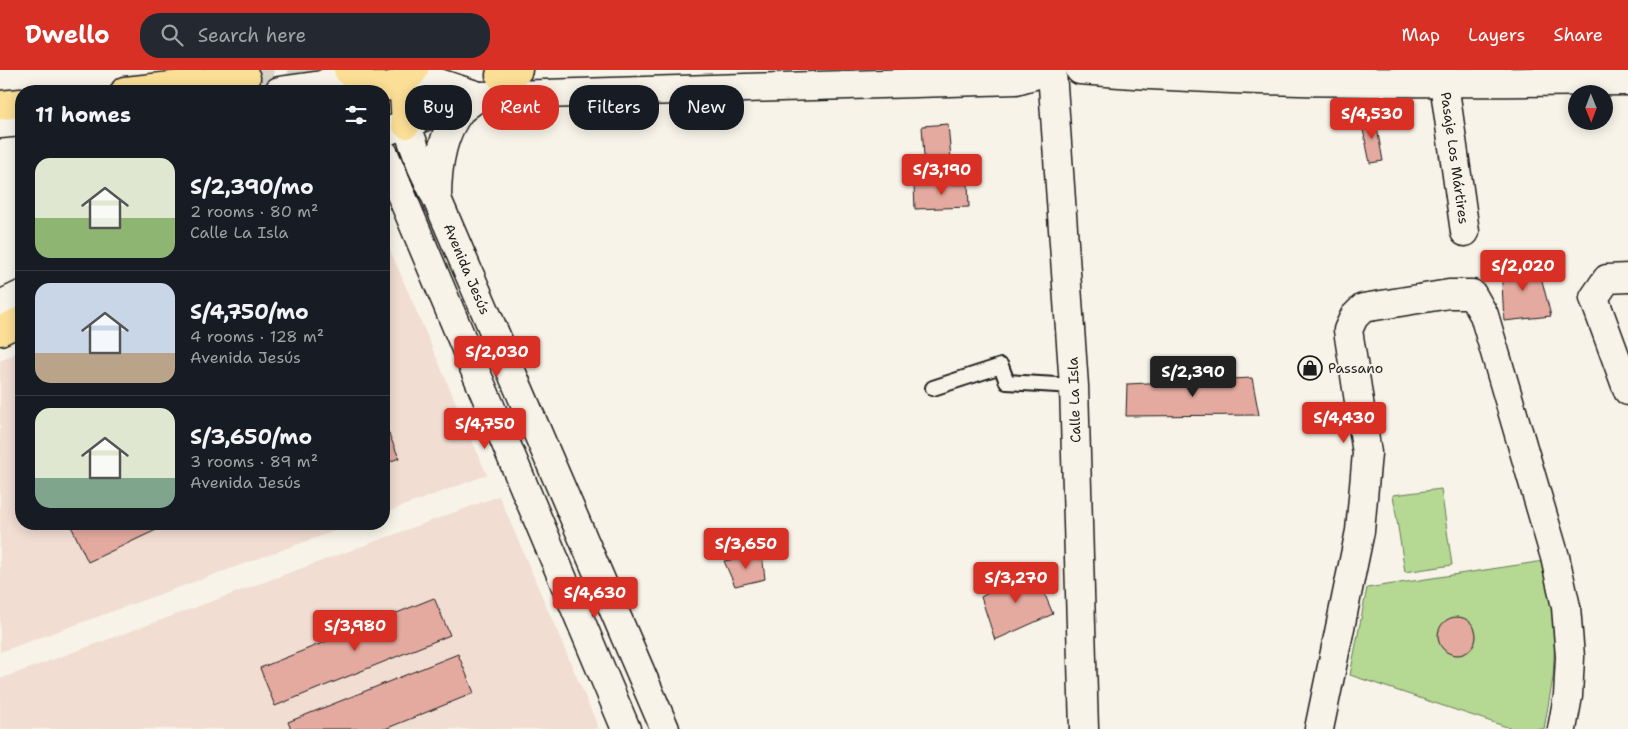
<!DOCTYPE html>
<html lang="en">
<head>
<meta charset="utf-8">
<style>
	:root { --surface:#171b24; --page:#242831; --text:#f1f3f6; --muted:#9ea1a6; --line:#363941; --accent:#d93025 }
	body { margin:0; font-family:"Shantell Sans",sans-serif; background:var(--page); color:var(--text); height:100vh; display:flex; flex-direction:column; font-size:19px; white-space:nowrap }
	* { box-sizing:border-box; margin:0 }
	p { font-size:16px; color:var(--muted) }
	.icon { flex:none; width:28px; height:28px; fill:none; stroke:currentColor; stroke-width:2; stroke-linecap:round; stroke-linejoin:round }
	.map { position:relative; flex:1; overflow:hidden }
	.panel { position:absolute; left:15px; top:15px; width:375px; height:445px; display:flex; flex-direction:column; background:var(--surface); border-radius:20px; box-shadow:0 2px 12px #0003 }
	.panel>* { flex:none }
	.guide { position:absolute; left:405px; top:15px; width:475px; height:45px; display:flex; gap:10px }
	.needle { width:32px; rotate:179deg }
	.buttons { position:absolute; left:1568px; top:15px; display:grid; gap:10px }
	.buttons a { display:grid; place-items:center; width:45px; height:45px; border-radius:50%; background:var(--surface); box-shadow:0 2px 12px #0003; font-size:25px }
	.price { position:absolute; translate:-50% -42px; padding:0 11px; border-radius:5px; background:var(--accent); color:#fff; font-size:16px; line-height:32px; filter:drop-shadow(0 1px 2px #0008) }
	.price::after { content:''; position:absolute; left:50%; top:30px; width:15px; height:11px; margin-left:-8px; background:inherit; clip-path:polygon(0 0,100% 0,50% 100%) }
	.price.active { background:#222; color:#fff }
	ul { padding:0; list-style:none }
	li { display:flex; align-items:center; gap:15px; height:125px; padding:0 20px }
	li+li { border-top:1px solid var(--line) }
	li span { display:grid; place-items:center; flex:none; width:140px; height:100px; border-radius:15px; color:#555 }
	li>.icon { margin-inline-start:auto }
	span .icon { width:60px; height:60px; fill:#fffc; stroke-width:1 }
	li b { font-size:21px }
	h2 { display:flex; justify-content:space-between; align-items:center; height:60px; padding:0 20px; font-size:21px }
	.pill { padding:0 18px; border-radius:20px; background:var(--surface); box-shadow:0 2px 12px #0003; font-size:18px; line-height:45px }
	.pill.active { background:var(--accent); color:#fff }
	header { display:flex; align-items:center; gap:30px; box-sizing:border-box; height:70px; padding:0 25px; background:var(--accent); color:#fff }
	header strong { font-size:24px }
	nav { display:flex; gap:28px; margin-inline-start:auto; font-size:18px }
	.search { width:350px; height:45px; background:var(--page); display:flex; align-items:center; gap:12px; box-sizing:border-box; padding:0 18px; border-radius:20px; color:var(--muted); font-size:19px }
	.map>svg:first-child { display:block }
	.built { fill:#f1ddd2 }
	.green { fill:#b5d892; stroke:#687a57 }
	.building { fill:#e4aaa0; stroke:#1c1c1c }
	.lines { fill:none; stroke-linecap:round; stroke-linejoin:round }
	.primary-tunnel { stroke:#d6d3c9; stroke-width:28; stroke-dasharray:28 14; stroke-linecap:butt }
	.lane-casing { stroke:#1c1c1c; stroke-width:18 }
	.street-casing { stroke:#1c1c1c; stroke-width:31 }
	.secondary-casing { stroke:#1c1c1c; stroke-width:31 }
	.primary-casing { stroke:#1c1c1c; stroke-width:31 }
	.lane { stroke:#f7f3e8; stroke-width:14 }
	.street { stroke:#f7f3e8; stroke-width:28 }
	.secondary { stroke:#f7f3e8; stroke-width:28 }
	.primary { stroke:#fbdf96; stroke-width:28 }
	.labels { text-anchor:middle; stroke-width:4; stroke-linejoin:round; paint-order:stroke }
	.street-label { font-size:14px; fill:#1c1c1c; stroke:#f7f3e8 }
	.poi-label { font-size:14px; fill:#1c1c1c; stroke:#f7f3e8; text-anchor:start }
</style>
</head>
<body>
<header>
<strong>Dwello</strong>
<div class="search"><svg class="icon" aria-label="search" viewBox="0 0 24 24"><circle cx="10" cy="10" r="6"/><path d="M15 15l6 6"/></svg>Search here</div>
<nav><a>Map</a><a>Layers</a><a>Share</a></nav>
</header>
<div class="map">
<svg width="1628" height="659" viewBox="0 0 1628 659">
	<rect width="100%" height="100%" fill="#f7f3e8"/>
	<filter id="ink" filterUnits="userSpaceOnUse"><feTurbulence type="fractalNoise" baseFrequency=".02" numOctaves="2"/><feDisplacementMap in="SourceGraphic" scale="10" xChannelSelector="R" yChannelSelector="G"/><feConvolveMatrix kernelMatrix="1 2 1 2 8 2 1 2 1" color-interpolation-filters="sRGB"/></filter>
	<g filter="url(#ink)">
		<path class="built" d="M384,166L487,405L384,443Z
			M21,281V454H354L0,582V291Z
			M499,426L599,659H0V609Z"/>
		<path class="green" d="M1441,419L1452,495L1405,502L1393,425Z
			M1544,491L1556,548L1553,608L1544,659H1513L1350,605L1367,518Z"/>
		<path class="building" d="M1375,47L1383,91L1370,93L1361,50Z
			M948,54L952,100L925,102L922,56Z
			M968,114L969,137L915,139L914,116Z
			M1537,191L1551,246L1504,251L1501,194Z
			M1252,308L1259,345L1126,346L1127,314Z
			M384,352L399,388L384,394Z
			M70,454H169L88,492Z
			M762,484L765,509L735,516L724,491Z
			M1033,496L1053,544L995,570L981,527Z
			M434,528L450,565L275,636L260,598Z
			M1438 566a19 19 0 1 1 38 0a19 19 0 1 1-38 0Z
			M458,584L474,623L385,659H291L288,652Z"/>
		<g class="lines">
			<path class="primary-tunnel" d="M246,8L379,0"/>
			<g class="lane-casing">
				<path id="lane" d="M933,318L1001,296L1007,312L1074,316"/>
			</g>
			<g class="street-casing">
				<path id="street" d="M1080,0C1262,15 1445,13 1628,11
					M1052,2L1074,316L1084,659
					M411,4L479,26
					M1444,13L1465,162
					M279,21L322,15L350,2
					M0,54L21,52
					M384,62L479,26L1016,10L1045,2
					M1628,208L1607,209L1594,228L1628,321
					M0,235L21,225
					M1319,659L1360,461L1367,383L1348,260L1354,247L1363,238L1449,224H1472L1484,245L1555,487L1566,537L1570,587L1568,626L1562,659"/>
			</g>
			<g class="secondary-casing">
				<path id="secondary" d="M406,54L422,97L437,129L665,659
					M384,84L626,659
					M437,128C437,99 441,65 460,41C465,36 473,31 479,26"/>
			</g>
			<g class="primary-casing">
				<path id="primary" d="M348,0C365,22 398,23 414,0
					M500,5L518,0
					M403,11L406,54
					M125,21L246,8
					M0,35L21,33
					M0,261L21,251"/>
			</g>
			<use href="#lane" class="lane"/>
			<use href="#street" class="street"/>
			<use href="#secondary" class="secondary"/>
			<use href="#primary" class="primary"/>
		</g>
	</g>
	<defs>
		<g id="shop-ring" transform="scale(1.25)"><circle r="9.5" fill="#f7f3e8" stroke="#1c1c1c" stroke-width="1.5"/><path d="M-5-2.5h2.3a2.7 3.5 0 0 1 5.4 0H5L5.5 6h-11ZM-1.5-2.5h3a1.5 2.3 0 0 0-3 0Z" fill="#1c1c1c"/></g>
	</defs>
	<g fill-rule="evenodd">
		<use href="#shop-ring" x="1310" y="298"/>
	</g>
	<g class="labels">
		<g class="street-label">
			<text transform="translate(1455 88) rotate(82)" y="5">Pasaje Los Mártires</text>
			<text transform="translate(467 199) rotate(67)" y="5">Avenida Jesús</text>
			<text transform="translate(1074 330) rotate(-92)" y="5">Calle La Isla</text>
		</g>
		<g class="poi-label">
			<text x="1328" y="303">Passano</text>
		</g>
	</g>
</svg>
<div class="buttons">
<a><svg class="needle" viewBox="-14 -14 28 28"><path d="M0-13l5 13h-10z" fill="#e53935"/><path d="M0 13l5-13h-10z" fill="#9ea1a6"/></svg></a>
</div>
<b class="price" style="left:1372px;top:70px">S/4,530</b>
<b class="price" style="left:942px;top:126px">S/3,190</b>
<b class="price" style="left:1523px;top:222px">S/2,020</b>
<b class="price" style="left:497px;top:308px">S/2,030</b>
<b class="price active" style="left:1193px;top:328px">S/2,390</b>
<b class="price" style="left:1344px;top:374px">S/4,430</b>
<b class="price" style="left:485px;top:380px">S/4,750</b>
<b class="price" style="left:746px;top:500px">S/3,650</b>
<b class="price" style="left:1016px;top:534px">S/3,270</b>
<b class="price" style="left:595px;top:549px">S/4,630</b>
<b class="price" style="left:355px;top:582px">S/3,980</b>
<div class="guide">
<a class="pill">Buy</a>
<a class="pill active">Rent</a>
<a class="pill">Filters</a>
<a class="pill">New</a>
</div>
<section class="panel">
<h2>11 homes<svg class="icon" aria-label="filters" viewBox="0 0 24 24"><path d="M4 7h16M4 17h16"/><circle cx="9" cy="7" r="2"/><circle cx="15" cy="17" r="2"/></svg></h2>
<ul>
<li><span style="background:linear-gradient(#dfe7d0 60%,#8fb573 0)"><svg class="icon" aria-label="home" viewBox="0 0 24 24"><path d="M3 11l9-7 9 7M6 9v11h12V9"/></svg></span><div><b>S/2,390/mo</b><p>2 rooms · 80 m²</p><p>Calle La Isla</p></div></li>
<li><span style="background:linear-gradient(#c9d6e8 70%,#b9a48a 0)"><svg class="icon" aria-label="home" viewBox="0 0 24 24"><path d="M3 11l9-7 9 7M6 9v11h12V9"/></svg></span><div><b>S/4,750/mo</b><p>4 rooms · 128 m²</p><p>Avenida Jesús</p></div></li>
<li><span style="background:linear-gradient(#dfe7d0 70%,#7fa58c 0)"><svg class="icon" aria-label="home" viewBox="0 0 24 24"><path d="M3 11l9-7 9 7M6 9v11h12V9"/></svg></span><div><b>S/3,650/mo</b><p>3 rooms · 89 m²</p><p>Avenida Jesús</p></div></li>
</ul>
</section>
</div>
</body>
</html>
